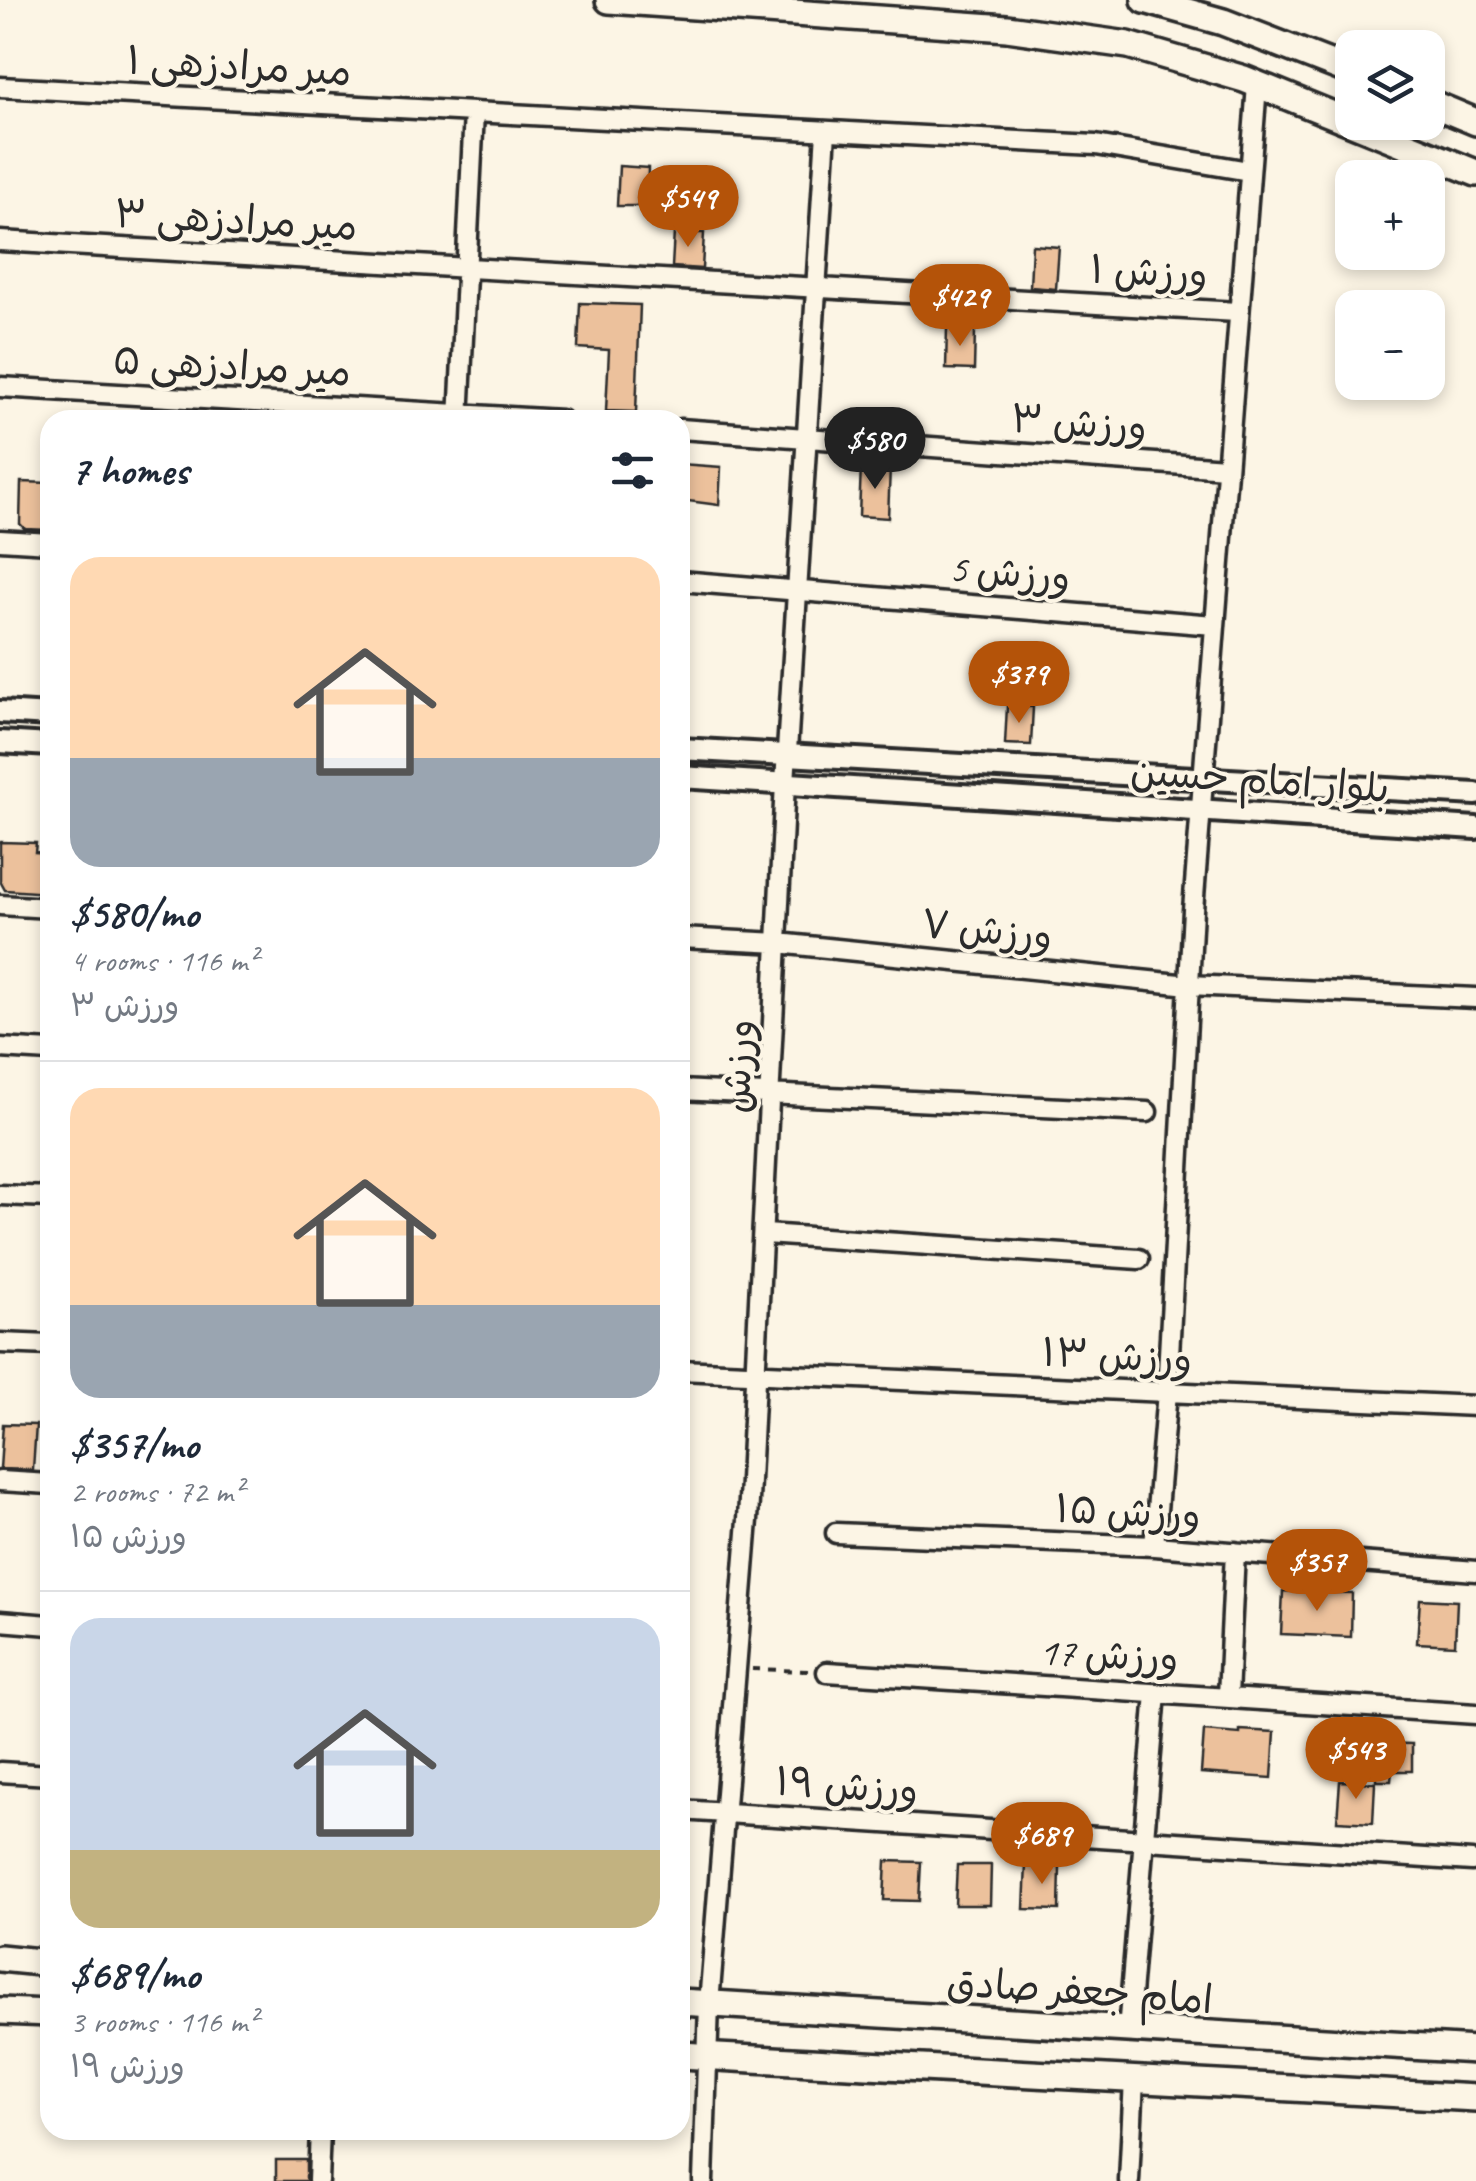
<!DOCTYPE html>
<html lang="en">
<head>
<meta charset="utf-8">
<style>
	:root { --surface:#fff; --page:#f2f2f3; --text:#1f2937; --muted:#747a83; --line:#e0e1e3; --accent:#b45309 }
	body { margin:0; font-family:Caveat,"Playpen Sans Arabic",sans-serif; background:var(--page); color:var(--text); height:100vh; display:flex; flex-direction:column; font-size:38px; white-space:nowrap }
	* { box-sizing:border-box; margin:0 }
	p { font-size:32px; color:var(--muted) }
	.icon { flex:none; width:55px; height:55px; fill:none; stroke:currentColor; stroke-width:2; stroke-linecap:round; stroke-linejoin:round }
	.map { position:relative; flex:1; overflow:hidden }
	.panel { position:absolute; left:40px; top:410px; width:650px; height:1730px; display:flex; flex-direction:column; background:var(--surface); border-radius:30px; box-shadow:0 5px 15px #0003 }
	.panel>* { flex:none }
	.fabs { position:absolute; left:1335px; top:30px; display:grid; gap:20px }
	.fabs a { display:grid; place-items:center; width:110px; height:110px; border-radius:20px; background:var(--surface); box-shadow:0 5px 15px #0003; font-size:50px }
	.price { position:absolute; translate:-50% -85px; padding:0 22px; border-radius:35px; background:var(--accent); color:#fff; font-size:32px; line-height:65px; filter:drop-shadow(0 2px 5px #0008) }
	.price::after { content:''; position:absolute; left:50%; top:60px; width:30px; height:22px; margin-left:-15px; background:inherit; clip-path:polygon(0 0,100% 0,50% 100%) }
	.price.selected { background:#222; color:#fff }
	ul { padding:0; list-style:none }
	li { display:grid; align-content:center; gap:20px; height:530px; padding:0 30px }
	li+li { border-top:2px solid var(--line) }
	li span { display:grid; place-items:center; height:310px; border-radius:30px; color:#555 }
	li>.icon { margin-inline-start:auto }
	span .icon { width:180px; height:180px; fill:#fffc; stroke-width:1 }
	li b { font-size:42px }
	h2 { display:flex; justify-content:space-between; align-items:center; height:120px; padding:0 30px; font-size:42px }
	.map>svg:first-child { display:block }
	.building { fill:#ecc19c; stroke:#2b2b2b; stroke-width:2.5 }
	.lines { fill:none; stroke-linecap:round; stroke-linejoin:round }
	.minor-casing { stroke:#2b2b2b; stroke-width:25 }
	.tertiary-casing { stroke:#2b2b2b; stroke-width:28 }
	.secondary-casing { stroke:#2b2b2b; stroke-width:32 }
	.path { stroke:#2b2b2b; stroke-width:4; stroke-dasharray:8 8; stroke-linecap:butt }
	.minor { stroke:#fcf5e5; stroke-width:18 }
	.tertiary { stroke:#fcf5e5; stroke-width:20 }
	.secondary { stroke:#fcf5e5; stroke-width:25 }
	.labels { text-anchor:middle; stroke-width:8; stroke-linejoin:round; paint-order:stroke }
	.street-label { font-size:40px; fill:#2b2b2b; stroke:#fcf5e5 }
</style>
</head>
<body>
<div class="map">
<svg width="1476" height="2181" viewBox="0 0 1476 2181">
	<rect width="100%" height="100%" fill="#fcf5e5"/>
	<filter id="ink" filterUnits="userSpaceOnUse"><feTurbulence type="fractalNoise" baseFrequency=".01" numOctaves="2"/><feDisplacementMap in="SourceGraphic" scale="20" xChannelSelector="R" yChannelSelector="G"/><feConvolveMatrix kernelMatrix="1 2 1 2 8 2 1 2 1" color-interpolation-filters="sRGB"/></filter>
	<g filter="url(#ink)">
		<path class="building" d="M619,166L648,168L647,206H617Z
			M674,232L704,233L702,269L672,267Z
			M1032,245L1059,247L1056,289L1030,287Z
			M580,303L640,305L636,412L606,411L609,350L578,348Z
			M947,327L975,329L974,370L946,369Z
			M680,464L721,467L719,505L680,500Z
			M861,466L890,467L888,518L859,516Z
			M21,482L50,483V530L25,529L20,524Z
			M1007,706L1033,707L1031,745L1005,744Z
			M0,842L36,843L35,852L50,853V893L5,890L0,881Z
			M3,1424L36,1425L33,1470L0,1469Z
			M1283,1591L1352,1593L1351,1637L1281,1634Z
			M1420,1599L1457,1601L1455,1645L1417,1643Z
			M1240,1730L1275,1732L1272,1778L1201,1773L1204,1731L1240,1734Z
			M1377,1743L1412,1744V1771H1392L1391,1781H1376Z
			M1340,1781L1375,1783L1373,1823L1337,1821Z
			M886,1861L921,1862L919,1901L884,1900Z
			M1026,1864L1060,1866L1059,1910L1024,1909Z
			M957,1865H991L990,1905H955Z
			M276,2160H306V2181H276Z"/>
		<g class="lines">
			<g class="minor-casing">
				<path id="minor" d="M0,87L1096,145L1249,171
					M0,241L1237,312
					M0,387L561,420
					M459,420L474,112
					M680,429L1226,468
					M0,540L50,543
					M680,581L1214,625
					M0,905L50,908
					M680,938L778,943L1189,985L1476,998
					M0,1048L50,1051
					M680,1090L1147,1112
					M0,1195L50,1197
					M765,1234L1139,1259
					M0,1343L50,1345
					M680,1370L1476,1406
					M0,1481L50,1484
					M836,1533L1154,1546L1476,1571
					M1154,1546L1167,1392L1193,910L1257,85
					M0,1621L50,1625
					M827,1672L1476,1714
					M1228,1696L1235,1552
					M0,1772L50,1775
					M680,1810L1472,1861
					M1128,2031L1156,1693
					M318,2181L320,2130
					M703,2181L709,2004L748,1520L785,783L826,131
					M1129,2181L1134,2079"/>
			</g>
			<g class="tertiary-casing">
				<path id="tertiary" d="M0,712L50,715
					M0,742L50,745
					M680,749L1476,794
					M680,777L1476,828"/>
			</g>
			<g class="secondary-casing">
				<path id="secondary" d="M609,0L1007,28L1128,45L1244,79L1476,173
					M1145,0L1223,22L1352,72
					M1428,102L1476,122
					M0,1958L50,1963
					M680,2002L1476,2050
					M0,2011L50,2013
					M680,2055L1476,2098"/>
			</g>
			<path class="path" d="M752,1669L808,1671"/>
			<use href="#minor" class="minor"/>
			<use href="#tertiary" class="tertiary"/>
			<use href="#secondary" class="secondary"/>
		</g>
	</g>
	<g class="labels">
		<g class="street-label">
			<text transform="translate(239 65) rotate(3)" y="14">میر مرادزهی ۱</text>
			<text transform="translate(236 219) rotate(3)" y="14">میر مرادزهی ۳</text>
			<text transform="translate(1149 271) rotate(3)" y="14">ورزش ۱</text>
			<text transform="translate(232 365) rotate(3)" y="14">میر مرادزهی ۵</text>
			<text transform="translate(1079 422) rotate(4)" y="14">ورزش ۳</text>
			<text transform="translate(1010 572) rotate(5)" y="14">ورزش 5</text>
			<text transform="translate(1260 779) rotate(4)" y="14">بلوار امام حسین</text>
			<text transform="translate(987 929) rotate(6)" y="14">ورزش ۷</text>
			<text transform="translate(737 1066) rotate(-87)" y="14">ورزش</text>
			<text transform="translate(1117 1355) rotate(3)" y="14">ورزش ۱۳</text>
			<text transform="translate(1128 1511) rotate(3)" y="14">ورزش ۱۵</text>
			<text transform="translate(1109 1654) rotate(3)" y="14">ورزش 17</text>
			<text transform="translate(847 1785) rotate(4)" y="14">ورزش ۱۹</text>
			<text transform="translate(1080 1990) rotate(4)" y="14">امام جعفر صادق</text>
		</g>
	</g>
</svg>
<div class="fabs">
<a><svg class="icon" aria-label="layers" viewBox="0 0 24 24"><path d="M12 4l9 5-9 5-9-5zM3 14l9 5 9-5"/></svg></a>
<a>+</a>
<a>−</a>
</div>
<b class="price" style="left:688px;top:250px">$549</b>
<b class="price" style="left:960px;top:349px">$429</b>
<b class="price selected" style="left:875px;top:492px">$580</b>
<b class="price" style="left:1019px;top:726px">$379</b>
<b class="price" style="left:1317px;top:1614px">$357</b>
<b class="price" style="left:1356px;top:1802px">$543</b>
<b class="price" style="left:1042px;top:1887px">$689</b>
<section class="panel">
<h2>7 homes<svg class="icon" aria-label="filters" viewBox="0 0 24 24"><path d="M4 7h16M4 17h16"/><circle cx="9" cy="7" r="2"/><circle cx="15" cy="17" r="2"/></svg></h2>
<ul>
<li><span style="background:linear-gradient(#ffd9b3 65%,#9aa5b1 0)"><svg class="icon" aria-label="home" viewBox="0 0 24 24"><path d="M3 11l9-7 9 7M6 9v11h12V9"/></svg></span><div><b>$580/mo</b><p>4 rooms · 116 m²</p><p>ورزش ۳</p></div></li>
<li><span style="background:linear-gradient(#ffd9b3 70%,#9aa5b1 0)"><svg class="icon" aria-label="home" viewBox="0 0 24 24"><path d="M3 11l9-7 9 7M6 9v11h12V9"/></svg></span><div><b>$357/mo</b><p>2 rooms · 72 m²</p><p>ورزش ۱۵</p></div></li>
<li><span style="background:linear-gradient(#c9d6e8 75%,#c2b280 0)"><svg class="icon" aria-label="home" viewBox="0 0 24 24"><path d="M3 11l9-7 9 7M6 9v11h12V9"/></svg></span><div><b>$689/mo</b><p>3 rooms · 116 m²</p><p>ورزش ۱۹</p></div></li>
</ul>
</section>
</div>
</body>
</html>
